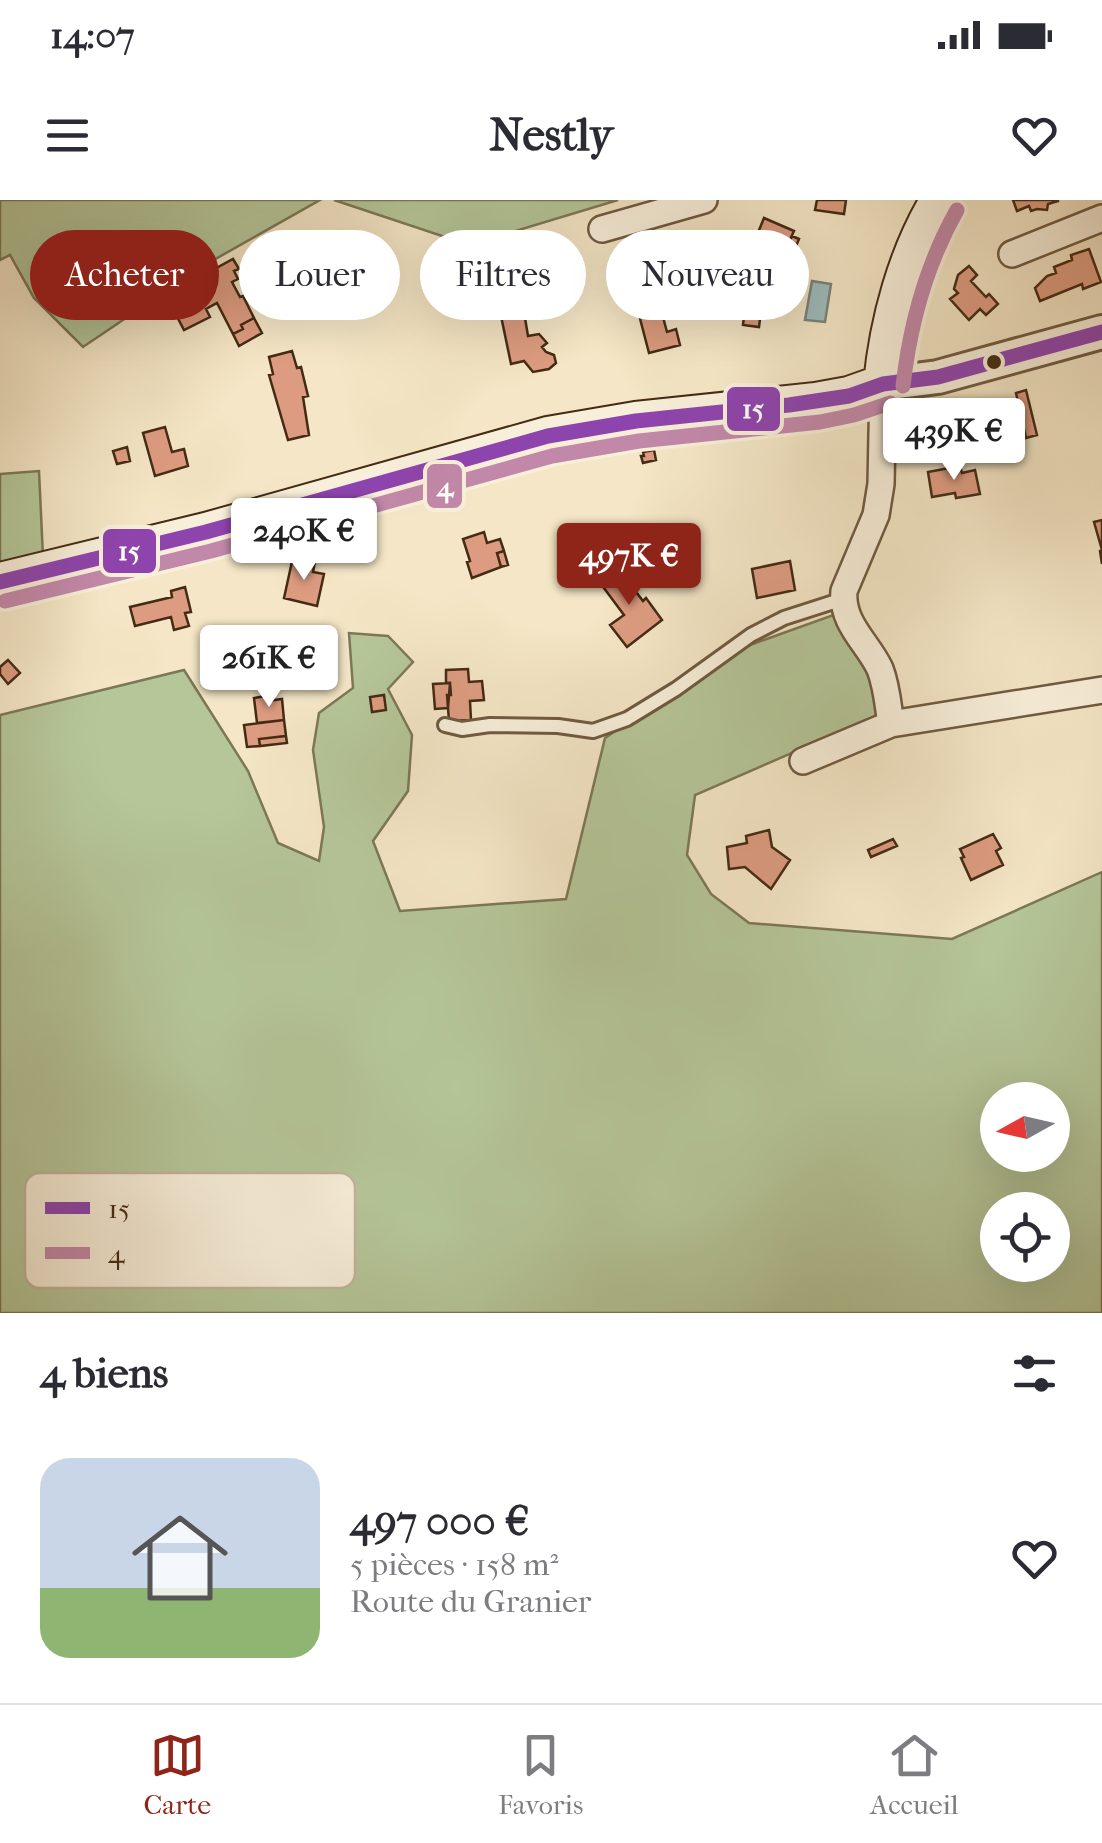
<!DOCTYPE html>
<html lang="fr">
<head>
<meta charset="utf-8">
<style>
	:root { --surface:#fff; --page:#f7f7f7; --text:#2b2b33; --muted:#7c7c81; --line:#e1e1e2; --accent:#8f2418 }
	body { margin:0; font-family:"IM FELL French Canon",serif; background:var(--page); color:var(--text); height:100vh; display:flex; flex-direction:column; font-size:38px; white-space:nowrap }
	* { box-sizing:border-box; margin:0 }
	p { font-size:32px; color:var(--muted) }
	.icon { flex:none; width:55px; height:55px; fill:none; stroke:currentColor; stroke-width:2; stroke-linecap:round; stroke-linejoin:round }
	.map { position:relative; height:1113px; overflow:hidden }
	.side { display:flex; flex-direction:column; background:var(--surface); flex:1 }
	.side>* { flex:none }
	.guide { position:absolute; left:30px; top:30px; width:1042px; height:90px; display:flex; gap:20px }
	.needle { width:65px; rotate:262deg }
	.fabs { position:absolute; left:980px; top:882px; display:grid; gap:20px }
	.fabs a { display:grid; place-items:center; width:90px; height:90px; border-radius:50%; background:var(--surface); box-shadow:0 10px 40px #0002; font-size:50px }
	.price { position:absolute; translate:-50% -85px; padding:0 22px; border-radius:10px; background:#fff; color:#222; font-size:32px; line-height:65px; filter:drop-shadow(0 2px 5px #0008) }
	.price::after { content:''; position:absolute; left:50%; top:60px; width:30px; height:22px; margin-left:-15px; background:inherit; clip-path:polygon(0 0,100% 0,50% 100%) }
	.price.on { background:var(--accent); color:#fff }
	ul { padding:0; list-style:none }
	li { display:flex; align-items:center; gap:30px; height:250px; padding:0 40px }
	li span { display:grid; place-items:center; flex:none; width:280px; height:200px; border-radius:30px; color:#555 }
	li>.icon { margin-inline-start:auto }
	span .icon { width:120px; height:120px; fill:#fffc; stroke-width:1 }
	li b { font-size:42px }
	h2 { display:flex; justify-content:space-between; align-items:center; height:120px; padding:0 40px; font-size:42px }
	.tag { padding:0 35px; border-radius:45px; background:var(--surface); box-shadow:0 10px 40px #0002; font-size:35px; line-height:90px }
	.tag.on { background:var(--accent); color:#fff }
	.status { display:flex; justify-content:space-between; align-items:center; height:70px; padding:0 50px; background:var(--surface); direction:ltr }
	.status svg { height:28px; fill:currentColor }
	header { display:flex; justify-content:space-between; align-items:center; height:130px; padding:0 40px; background:var(--surface); font-size:45px; font-weight:700 }
	.dock { display:flex; justify-content:space-around; align-items:center; height:140px; border-top:2px solid var(--line); background:var(--surface); font-size:28px; color:var(--muted) }
	.dock a { display:grid; justify-items:center; gap:5px }
	.dock .on { color:var(--accent) }
	.map>svg:first-child { display:block }
	.green { fill:#b5c699; stroke:#7c7856; stroke-width:2.5; fill-rule:evenodd }
	.water { fill:#9fbdbe; stroke:#7b837a; stroke-width:2.5 }
	.building { fill:#dd9c81; stroke:#442b13; stroke-width:2.5 }
	.lines { fill:none; stroke-linecap:round; stroke-linejoin:round }
	.service-casing { stroke:#705a40; stroke-width:18 }
	.minor-casing { stroke:#705a40; stroke-width:30 }
	.tertiary-casing { stroke:#705a40; stroke-width:38 }
	.secondary-casing { stroke:#442b13; stroke-width:42 }
	.service { stroke:#f8efda; stroke-width:12 }
	.minor { stroke:#f8efda; stroke-width:25 }
	.tertiary { stroke:#f8efda; stroke-width:32 }
	.secondary { stroke:#f8efda; stroke-width:38 }
	.bus-1-casing { stroke:#f8efda; stroke-width:22 }
	.bus-2-casing { stroke:#f8efda; stroke-width:22 }
	.bus-1 { stroke:#8e44ad; stroke-width:15 }
	.bus-2 { stroke:#c288a9; stroke-width:15 }
	.bus-dot { fill:#442b13; stroke:#f8efda; stroke-width:4 }
	.key { fill:#f8efda; stroke:#c2b49e; stroke-width:2.5 }
	.key-label { font-size:28px; fill:#442b13 }
	.line-badge { stroke:#f8efda; stroke-width:4 }
	.badge-label { font-size:28px; text-anchor:middle; font-weight:bold; fill:#fff }
</style>
</head>
<body>
<div class="status"><b>14:07</b><svg viewBox="0 0 49 12"><path d="M0 12V9h3v3zM5 12V6h3v6zM10 12V3h3v9zM15 12V0h3v12zM26 1h20v11H26zM47 4h2v5h-2z"/></svg></div>
<header><svg class="icon" aria-label="menu" viewBox="0 0 24 24"><path d="M4 6h16M4 12h16M4 18h16"/></svg>Nestly<svg class="icon" aria-label="heart" viewBox="0 0 24 24"><path d="M12 20l-8-8c-3-5 5-10 8-4 3-6 11-1 8 4z"/></svg></header>
<div class="map">
<svg width="1102" height="1113" viewBox="0 0 1102 1113">
	<rect width="100%" height="100%" fill="#f4e6c6"/>
	<filter id="stains"><feTurbulence type="fractalNoise" baseFrequency=".002" numOctaves="4"/><feColorMatrix values="0 0 0 0 .2 0 0 0 0 .09 0 0 0 0 .02 0 0 0 .5 -.17"/></filter>
	<radialGradient id="worn" r=".72"><stop offset=".6" stop-color="#630" stop-opacity="0"/><stop offset="1" stop-color="#630" stop-opacity=".3"/></radialGradient>
	<path class="green" d="M0,0H320L203,66L83,147L34,98L10,55L0,60Z
		M334,0H618L469,45Z
		M39,271L43,357L0,370V274Z
		M839,413L873,474L877,496V516L695,595L687,655L711,694L749,723L952,739L1102,672V1113H0V515L184,470L248,571L278,643L319,661L324,627L313,550L319,513L353,488L349,433L388,436L413,462L388,489L412,535L408,591L373,641L400,711L566,699L605,538L736,450ZM998,900H1052V955H998ZM998,1010H1052V1065H998Z"/>
	<path class="water" d="M812,81L831,84L825,122L805,120Z"/>
	<path class="building" d="M817,0H846L844,14L815,10Z
		M1013,0H1058V1L1048,4L1047,10L1037,9L1031,11L1029,6L1017,11Z
		M764,18L794,31L782,57L779,56L776,68H779L774,112L761,111L759,127L743,125L750,64L757,65L761,48L753,45Z
		M792,36L799,39L790,61L782,57Z
		M1089,49L1101,82L1083,89L1082,84L1040,101L1035,88L1047,76L1056,73L1054,67L1072,60L1071,55Z
		M233,59L239,69L234,71L238,79L232,82L240,97L243,96L254,118L241,125L243,129L233,134L217,103L206,109L210,117L184,130L170,103L195,90L197,93L211,86V71Z
		M969,66L977,75L971,81L986,97L989,94L998,104L986,115L980,109L969,120L950,99L958,93L954,89L958,75Z
		M111,69L114,82L98,86L95,74Z
		M660,106L667,132L676,129L680,145L649,153L638,111Z
		M524,112L528,136L539,134L547,143L542,147L546,152L554,155L556,163L549,169L533,172L524,161L511,164L501,116Z
		M254,118L262,133L239,146L233,134L243,129L241,125Z
		M292,151L297,168L301,167L308,196L303,197L309,235L288,240L269,175L273,174L269,157Z
		M1026,190L1037,235L1026,238L1016,193Z
		M165,227L172,252L184,249L188,266L155,276L143,233Z
		M127,247L130,261L117,264L113,251Z
		M654,250L656,260L643,263L641,256H644L643,252Z
		M960,266L962,273L975,270L980,294L956,298L955,293L932,297L928,272Z
		M1102,320V364L1100,351L1102,350L1094,322Z
		M484,332L487,343L500,339L504,351L497,353L501,367L472,378L467,362L470,361L463,339Z
		M504,351L508,365L501,367L497,353Z
		M293,357L315,362L313,372L324,374L317,406L284,398Z
		M790,361L795,390L757,398L752,369Z
		M617,367L643,401L646,398L662,420L627,447L610,425L624,415L598,380Z
		M185,387L191,412L185,413L189,426L174,430L171,417L135,426L130,407L172,397L171,391Z
		M8,460L20,473L8,484L0,474V467Z
		M468,469L469,482L482,481L484,500L470,501L471,520L449,521L447,495H451L450,483H446V470Z
		M450,483L448,508L435,509L433,484Z
		M384,495L386,510L372,512L370,497Z
		M266,496L267,501L282,499L284,520L257,523L254,498Z
		M284,520L286,536L259,539L260,546L247,547L244,525Z
		M286,536L287,543L260,546L259,539Z
		M769,630L772,647L790,660L771,689L745,667L729,669L727,647L747,643L746,636Z
		M993,634L1001,648L996,651L1003,665L971,680L961,658L964,657L960,649Z
		M893,639L897,646L871,657L868,650Z"/>
	<g class="lines">
		<g class="service-casing">
			<path id="service" d="M445,525L462,529L490,525L558,526L593,531L627,519L676,489L751,435L784,418L843,399"/>
		</g>
		<g class="minor-casing">
			<path id="minor" d="M602,29L704,0
				M1012,54L1102,18
				M883,184L881,284L876,315L844,391C841,423 868,443 880,469C887,487 888,506 891,524
				M803,561L891,524L1102,490"/>
		</g>
		<g class="tertiary-casing">
			<path id="tertiary" d="M883,184L938,177L1102,132"/>
		</g>
		<g class="secondary-casing">
			<path id="secondary" d="M0,382L206,332L548,236L636,221L816,202L849,196L883,184C889,122 907,54 940,0"/>
		</g>
		<use href="#service" class="service"/>
		<use href="#minor" class="minor"/>
		<use href="#tertiary" class="tertiary"/>
		<use href="#secondary" class="secondary"/>
		<g class="bus-1-casing">
			<path id="bus-1" d="M0,382L206,332L548,236L636,221L789,205L849,196L883,184L938,177L1102,132"/>
		</g>
		<g class="bus-2-casing">
			<path id="bus-2" d="M903,186C910,124 926,65 957,10
				M5,401L211,351L552,256L639,241L820,222L854,215L890,203"/>
		</g>
		<use href="#bus-1" class="bus-1"/>
		<use href="#bus-2" class="bus-2"/>
	</g>
	<circle class="bus-dot" cx="994" cy="162" r="9"/>
	<rect x="25" y="973" width="330" height="115" rx="15" class="key"/>
	<rect x="45" y="1002" width="45" height="12" fill="#8e44ad"/>
	<rect x="45" y="1047" width="45" height="12" fill="#c288a9"/>
	<g class="key-label">
		<text x="108" y="1018">15</text>
		<text x="108" y="1063">4</text>
	</g>
	<g class="line-badge">
		<rect x="725" y="185" width="57" height="48" rx="10" fill="#8e44ad"/>
		<rect x="425" y="262" width="39" height="48" rx="10" fill="#c288a9"/>
		<rect x="101" y="327" width="57" height="48" rx="10" fill="#8e44ad"/>
	</g>
	<g class="badge-label">
		<text x="753" y="218">15</text>
		<text x="445" y="296">4</text>
		<text x="129" y="360">15</text>
	</g>
	<rect width="100%" height="100%" filter="url(#stains)"/>
	<rect width="100%" height="100%" fill="url(#worn)"/>
</svg>
<div class="fabs">
<a><svg class="needle" viewBox="-14 -14 28 28"><path d="M0-13l5 13h-10z" fill="#e53935"/><path d="M0 13l5-13h-10z" fill="#7c7c81"/></svg></a>
<a><svg class="icon" aria-label="locate" viewBox="0 0 24 24"><circle cx="12" cy="12" r="6"/><path d="M12 2v4M12 18v4M2 12h4M18 12h4"/></svg></a>
</div>
<b class="price" style="left:954px;top:283px">439K €</b>
<b class="price" style="left:304px;top:383px">240K €</b>
<b class="price on" style="left:629px;top:408px">497K €</b>
<b class="price" style="left:269px;top:510px">261K €</b>
<div class="guide">
<a class="tag on">Acheter</a>
<a class="tag">Louer</a>
<a class="tag">Filtres</a>
<a class="tag">Nouveau</a>
</div>
</div>
<section class="side">
<h2>4 biens<svg class="icon" aria-label="filters" viewBox="0 0 24 24"><path d="M4 7h16M4 17h16"/><circle cx="9" cy="7" r="2"/><circle cx="15" cy="17" r="2"/></svg></h2>
<ul>
<li><span style="background:linear-gradient(#c9d6e8 65%,#8fb573 0)"><svg class="icon" aria-label="home" viewBox="0 0 24 24"><path d="M3 11l9-7 9 7M6 9v11h12V9"/></svg></span><div><b>497 000 €</b><p>5 pièces · 158 m²</p><p>Route du Granier</p></div><svg class="icon" aria-label="heart" viewBox="0 0 24 24"><path d="M12 20l-8-8c-3-5 5-10 8-4 3-6 11-1 8 4z"/></svg></li>
</ul>
</section>
<nav class="dock">
<a class="on"><svg class="icon" aria-label="map" viewBox="0 0 24 24"><path d="M3 6l6-2 6 2 6-2v14l-6 2-6-2-6 2zM9 4v14M15 6v14"/></svg>Carte</a>
<a><svg class="icon" aria-label="saved" viewBox="0 0 24 24"><path d="M7 4h10v16l-5-4-5 4z"/></svg>Favoris</a>
<a><svg class="icon" aria-label="home" viewBox="0 0 24 24"><path d="M3 11l9-7 9 7M6 9v11h12V9"/></svg>Accueil</a>
</nav>
</body>
</html>
